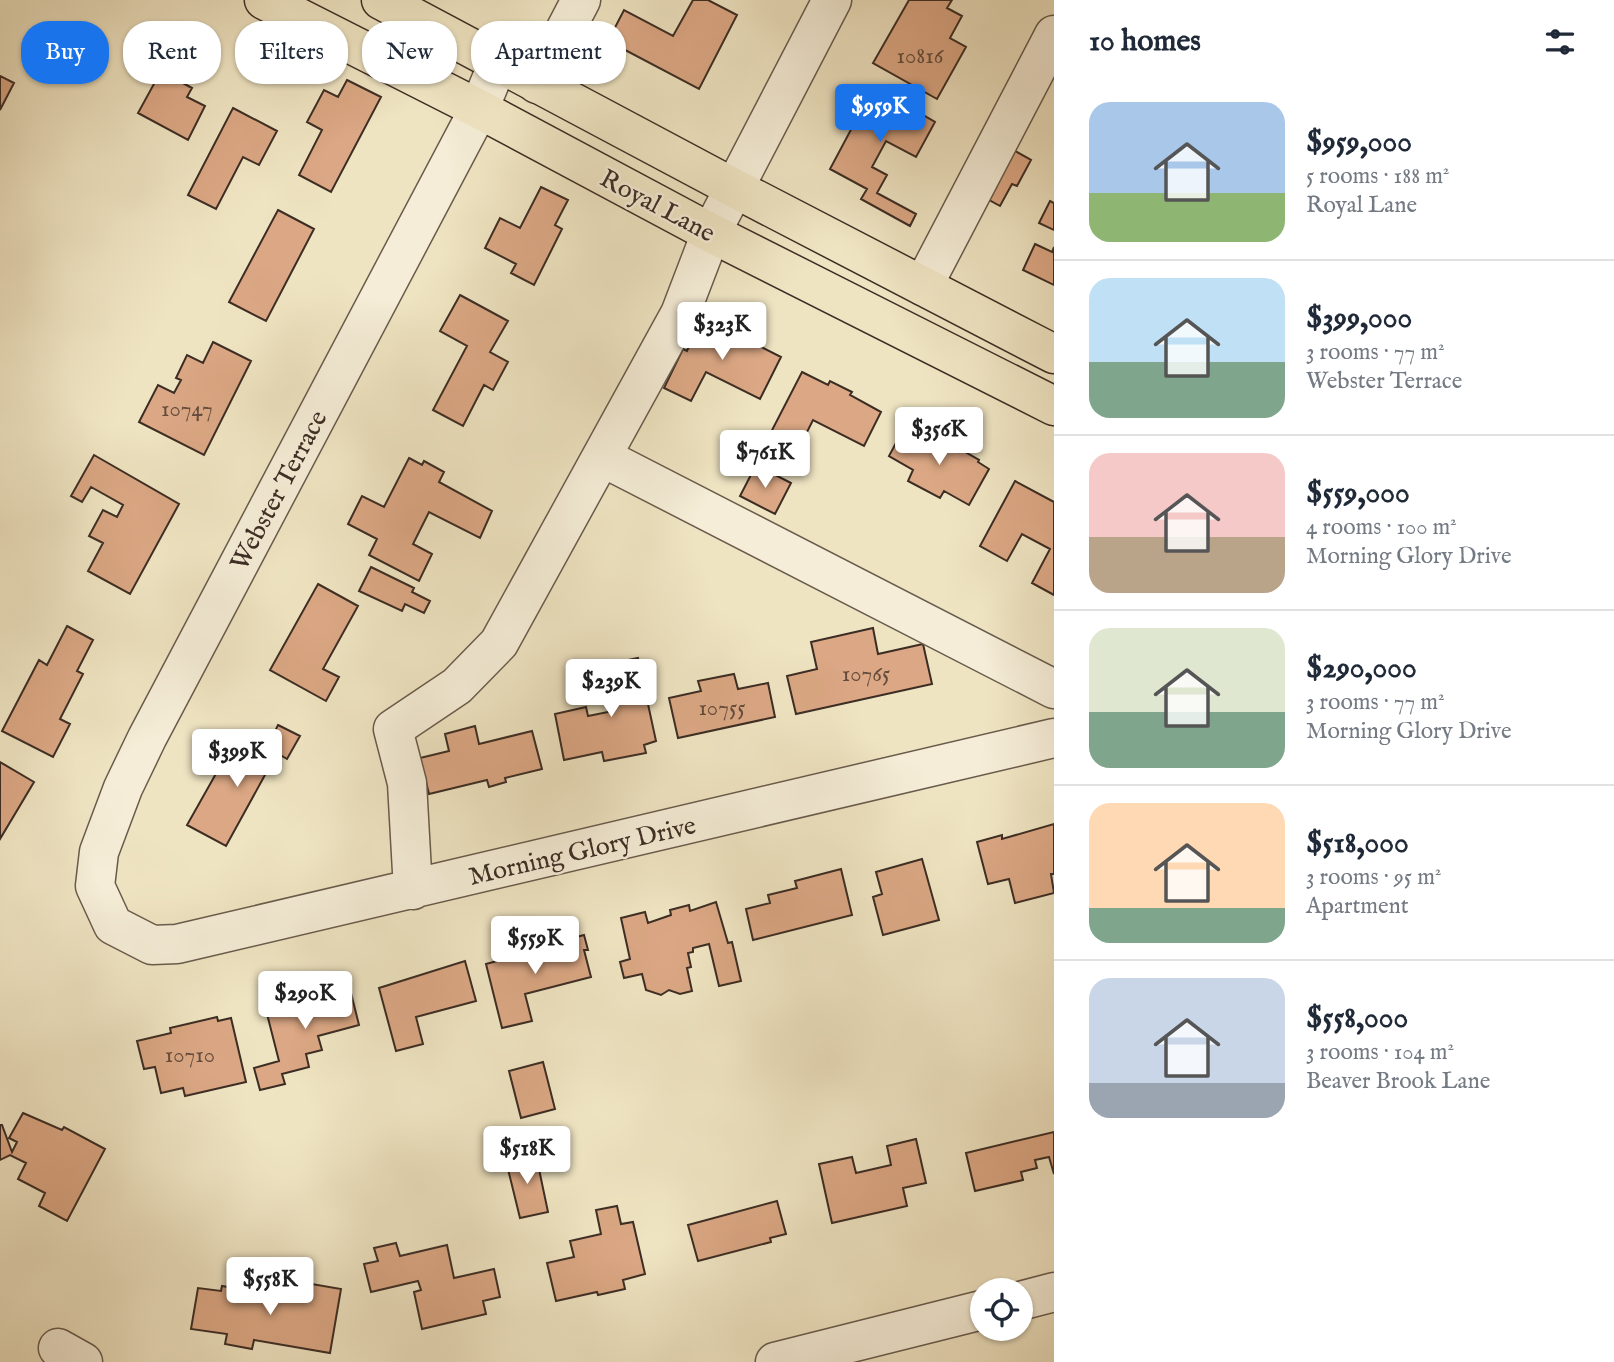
<!DOCTYPE html>
<html lang="en">
<head>
<meta charset="utf-8">
<style>
	:root { --surface:#fff; --page:#f2f2f3; --text:#1f2937; --muted:#747a83; --line:#e0e1e3; --accent:#1a73e8 }
	body { margin:0; font-family:"IM FELL English",serif; background:var(--page); color:var(--text); height:100vh; display:flex; flex-direction:column; font-size:26px; white-space:nowrap }
	* { box-sizing:border-box; margin:0 }
	p { font-size:23px; color:var(--muted) }
	.icon { flex:none; width:38px; height:38px; fill:none; stroke:currentColor; stroke-width:2; stroke-linecap:round; stroke-linejoin:round }
	.map { position:relative; flex:1; overflow:hidden }
	.panel { display:flex; flex-direction:column; background:var(--surface); width:560px }
	.panel>* { flex:none }
	.hud { position:absolute; left:21px; top:21px; width:665px; height:63px; display:flex; gap:14px }
	.tools { position:absolute; left:970px; top:1278px; display:grid; gap:14px }
	.tools a { display:grid; place-items:center; width:63px; height:63px; border-radius:50%; background:var(--surface); box-shadow:0 2px 5px #0004; font-size:35px }
	.price { position:absolute; translate:-50% -60px; padding:0 16px; border-radius:7px; background:#fff; color:#222; font-size:23px; line-height:46px; filter:drop-shadow(0 2px 4px #0008) }
	.price::after { content:''; position:absolute; left:50%; top:42px; width:21px; height:16px; margin-left:-10px; background:inherit; clip-path:polygon(0 0,100% 0,50% 100%) }
	.price.current { background:var(--accent); color:#fff }
	ul { padding:0; list-style:none }
	li { display:flex; align-items:center; gap:21px; height:175px; padding:0 35px }
	li+li { border-top:2px solid var(--line) }
	li span { display:grid; place-items:center; flex:none; width:196px; height:140px; border-radius:21px; color:#555 }
	li>.icon { margin-inline-start:auto }
	span .icon { width:84px; height:84px; fill:#fffc; stroke-width:1 }
	li b { font-size:30px }
	h2 { display:flex; justify-content:space-between; align-items:center; height:84px; padding:0 35px; font-size:30px }
	.pill { padding:0 24px; border-radius:28px; background:var(--surface); box-shadow:0 2px 5px #0004; font-size:24px; line-height:63px }
	.pill.current { background:var(--accent); color:#fff }
	main { display:flex; flex:1; min-height:0 }
	.map>svg:first-child { display:block }
	.building { fill:#dba784; stroke:#3c2d24; stroke-width:2 }
	.lines { fill:none; stroke-linecap:round; stroke-linejoin:round }
	.minor-casing { stroke:#695b4c; stroke-width:41 }
	.major-casing { stroke:#3c2d24; stroke-width:41 }
	.minor { stroke:#f5edd7; stroke-width:38 }
	.major { stroke:#efe4c2; stroke-width:38 }
	.labels { text-anchor:middle; stroke-width:5; stroke-linejoin:round; paint-order:stroke }
	.number-label { font-size:23px; fill:#644c3c }
	.street-label { font-size:26px; fill:#3c2d24; stroke:#f5edd7 }
</style>
</head>
<body>
<main>
<div class="map">
<svg width="1054" height="1362" viewBox="0 0 1054 1362">
	<rect width="100%" height="100%" fill="#efe4c2"/>
	<filter id="stains"><feTurbulence type="fractalNoise" baseFrequency=".00286" numOctaves="4"/><feColorMatrix values="0 0 0 0 .2 0 0 0 0 .09 0 0 0 0 .02 0 0 0 .5 -.17"/></filter>
	<radialGradient id="worn" r=".72"><stop offset=".6" stop-color="#630" stop-opacity="0"/><stop offset="1" stop-color="#630" stop-opacity=".3"/></radialGradient>
	<path class="building" d="M693,0H708L737,15L699,89L608,41L624,10L673,36Z
		M909,0H952L947,8L962,16L950,38L966,47L937,99L873,63Z
		M161,71L192,88L187,97L205,106L188,140L138,113Z
		M0,76L14,83L0,110Z
		M347,80L381,97L331,192L299,175L322,130L307,122L324,90L338,97Z
		M871,87L884,94L887,88L907,99L904,104L935,122L916,157L886,141L872,167L887,175L877,193L916,214L910,226L861,199L867,189L830,169L854,124L848,121L868,88L870,90Z
		M233,108L277,131L259,165L243,157L216,209L188,195Z
		M1008,147L1031,160L1017,186L1012,184L1000,206L982,196Z
		M541,187L568,200L555,225L562,229L534,285L511,273L516,264L485,248L500,218L520,228Z
		M1050,201L1054,203V230L1039,223Z
		M278,210L314,229L266,321L229,302Z
		M1035,244L1052,252L1054,247V285L1023,270Z
		M460,295L508,321L490,352L508,362L493,390L484,385L463,426L433,410L467,346L440,331Z
		M702,317L781,357L760,399L706,372L691,401L664,388L683,349L687,351Z
		M213,342L251,361L204,455L139,422L158,385L174,393L181,380L176,378L187,355L203,363Z
		M802,372L828,385L830,381L852,392L850,395L881,412L864,446L813,420L798,450L769,436Z
		M905,426L950,450L952,447L959,452L960,449L979,460L978,462L989,469L969,505L944,491L940,498L908,481L913,470L889,456Z
		M94,455L179,504L130,594L88,571L103,543L89,536L103,510L117,517L123,505L91,487L82,502L71,496Z
		M409,458L422,465L424,461L444,472L439,482L492,511L480,538L429,512L413,544L432,554L419,581L369,555L377,539L348,524L362,496L384,507Z
		M756,465L791,483L775,514L740,496Z
		M1015,481L1054,502V595L1032,583L1050,549L1022,534L1007,561L980,546Z
		M371,567L414,588L412,592L430,601L424,613L405,604L402,611L359,591Z
		M318,584L358,606L323,669L339,677L326,701L270,670Z
		M67,626L93,640L77,671L83,674L60,719L70,724L53,757L2,731L39,660L47,665Z
		M873,628L878,654L923,644L932,684L796,714L787,676L817,669L811,642Z
		M638,658L656,741L644,745L646,753L604,761L602,752L564,760L555,714L586,707L588,716L613,711L604,665Z
		M734,674L738,689L768,683L775,717L678,738L669,698L701,691L698,681Z
		M278,725L300,736L287,759L275,752L269,763L271,764L226,846L187,825L222,763L235,770L246,750L262,758Z
		M475,726L479,744L532,731L542,769L505,778L506,782L489,787L487,780L429,794L420,758L449,751L445,734Z
		M0,762L34,782L0,839Z
		M1054,824V874H1051L1054,893L1015,903L1009,879L988,884L977,842L1002,835V839Z
		M922,859L939,920L883,935L873,897L882,894L876,872Z
		M841,869L852,915L753,940L746,909L770,903L768,895L797,888L795,881Z
		M716,902L728,943L732,942L741,981L719,986L709,944L693,948V952L688,953L691,967L687,968L692,991L680,994L669,990L661,995L646,990L642,974L624,978L620,962L630,959L621,918L645,912L648,923L671,915L670,910L689,905L690,911Z
		M584,935L588,950H584L591,977L525,994L532,1021L502,1028L486,964L527,953L526,950Z
		M465,961L476,1001L416,1017L423,1044L396,1051L379,988Z
		M349,985L359,1025L318,1036L322,1050L306,1054L309,1067L282,1074L285,1084L260,1090L254,1068L279,1061L266,1010Z
		M217,1017L218,1021L231,1018L246,1082L185,1096L183,1088L161,1093L155,1067L144,1069L137,1041L171,1033L170,1028Z
		M543,1062L555,1109L521,1118L509,1071Z
		M23,1113L62,1130L64,1127L105,1149L67,1221L39,1206L45,1193L18,1179L26,1163L10,1155L0,1160V1125H2L12,1152L17,1142L9,1138Z
		M1054,1132V1174L1049,1157L1035,1160L1037,1168L1021,1172L1023,1180L975,1191L966,1153Z
		M916,1139L926,1183L903,1188L907,1206L832,1223L819,1164L852,1157L856,1173L891,1165L887,1146Z
		M536,1155L548,1212L520,1218L506,1161Z
		M777,1201L786,1234L770,1238L771,1242L698,1261L688,1225Z
		M617,1206L621,1224L633,1222L645,1274L623,1280L625,1289L598,1295L597,1292L556,1301L547,1263L574,1257L570,1241L601,1234L596,1210Z
		M396,1243L400,1256L447,1245L454,1278L494,1269L500,1297L483,1301L486,1314L422,1329L414,1292L421,1290L418,1281L371,1292L364,1264L378,1261L374,1248Z
		M300,1282L341,1289L330,1353L254,1340L252,1349L225,1344L227,1334L191,1329L198,1288L221,1291L222,1286L297,1299Z"/>
	<g class="lines">
		<g class="minor-casing">
			<path id="minor" d="M498,63L479,109L147,738L123,788L99,852L95,886L113,925L152,945L177,944L1054,738
				M537,84L581,0
				M923,286L1054,35
				M602,457L1054,689
				M413,890L407,783L393,729L457,686L499,643L680,314L711,233L832,0
				M1020,1301L1054,1292
				M58,1348L83,1362
				M775,1362L982,1310"/>
		</g>
		<g class="major-casing">
			<path id="major" d="M264,0L479,109L711,233L1054,406
				M381,0L734,188L1054,354"/>
		</g>
		<use href="#minor" class="minor"/>
		<use href="#major" class="major"/>
	</g>
	<g class="labels">
		<g class="number-label">
			<text x="920" y="63">10816</text>
			<text x="187" y="416">10747</text>
			<text x="866" y="681">10765</text>
			<text x="722" y="715">10755</text>
			<text x="190" y="1062">10710</text>
		</g>
		<g class="street-label">
			<text transform="translate(658 205) rotate(28)" y="9">Royal Lane</text>
			<text transform="translate(278 490) rotate(-62)" y="9">Webster Terrace</text>
			<text transform="translate(582 850) rotate(-13)" y="9">Morning Glory Drive</text>
		</g>
	</g>
	<rect width="100%" height="100%" filter="url(#stains)"/>
	<rect width="100%" height="100%" fill="url(#worn)"/>
</svg>
<div class="tools">
<a><svg class="icon" aria-label="locate" viewBox="0 0 24 24"><circle cx="12" cy="12" r="6"/><path d="M12 2v4M12 18v4M2 12h4M18 12h4"/></svg></a>
</div>
<b class="price current" style="left:880px;top:144px">$959K</b>
<b class="price" style="left:722px;top:362px">$323K</b>
<b class="price" style="left:939px;top:467px">$356K</b>
<b class="price" style="left:765px;top:490px">$761K</b>
<b class="price" style="left:611px;top:719px">$239K</b>
<b class="price" style="left:237px;top:789px">$399K</b>
<b class="price" style="left:535px;top:976px">$559K</b>
<b class="price" style="left:305px;top:1031px">$290K</b>
<b class="price" style="left:527px;top:1186px">$518K</b>
<b class="price" style="left:270px;top:1317px">$558K</b>
<div class="hud">
<a class="pill current">Buy</a>
<a class="pill">Rent</a>
<a class="pill">Filters</a>
<a class="pill">New</a>
<a class="pill">Apartment</a>
</div>
</div>
<section class="panel">
<h2>10 homes<svg class="icon" aria-label="filters" viewBox="0 0 24 24"><path d="M4 7h16M4 17h16"/><circle cx="9" cy="7" r="2"/><circle cx="15" cy="17" r="2"/></svg></h2>
<ul>
<li><span style="background:linear-gradient(#a9c7e8 65%,#8fb573 0)"><svg class="icon" aria-label="home" viewBox="0 0 24 24"><path d="M3 11l9-7 9 7M6 9v11h12V9"/></svg></span><div><b>$959,000</b><p>5 rooms · 188 m²</p><p>Royal Lane</p></div></li>
<li><span style="background:linear-gradient(#bfe0f5 60%,#7fa58c 0)"><svg class="icon" aria-label="home" viewBox="0 0 24 24"><path d="M3 11l9-7 9 7M6 9v11h12V9"/></svg></span><div><b>$399,000</b><p>3 rooms · 77 m²</p><p>Webster Terrace</p></div></li>
<li><span style="background:linear-gradient(#f6c9c9 60%,#b9a48a 0)"><svg class="icon" aria-label="home" viewBox="0 0 24 24"><path d="M3 11l9-7 9 7M6 9v11h12V9"/></svg></span><div><b>$559,000</b><p>4 rooms · 100 m²</p><p>Morning Glory Drive</p></div></li>
<li><span style="background:linear-gradient(#dfe7d0 60%,#7fa58c 0)"><svg class="icon" aria-label="home" viewBox="0 0 24 24"><path d="M3 11l9-7 9 7M6 9v11h12V9"/></svg></span><div><b>$290,000</b><p>3 rooms · 77 m²</p><p>Morning Glory Drive</p></div></li>
<li><span style="background:linear-gradient(#ffd9b3 75%,#7fa58c 0)"><svg class="icon" aria-label="home" viewBox="0 0 24 24"><path d="M3 11l9-7 9 7M6 9v11h12V9"/></svg></span><div><b>$518,000</b><p>3 rooms · 95 m²</p><p>Apartment</p></div></li>
<li><span style="background:linear-gradient(#c9d6e8 75%,#9aa5b1 0)"><svg class="icon" aria-label="home" viewBox="0 0 24 24"><path d="M3 11l9-7 9 7M6 9v11h12V9"/></svg></span><div><b>$558,000</b><p>3 rooms · 104 m²</p><p>Beaver Brook Lane</p></div></li>
</ul>
</section>
</main>
</body>
</html>
